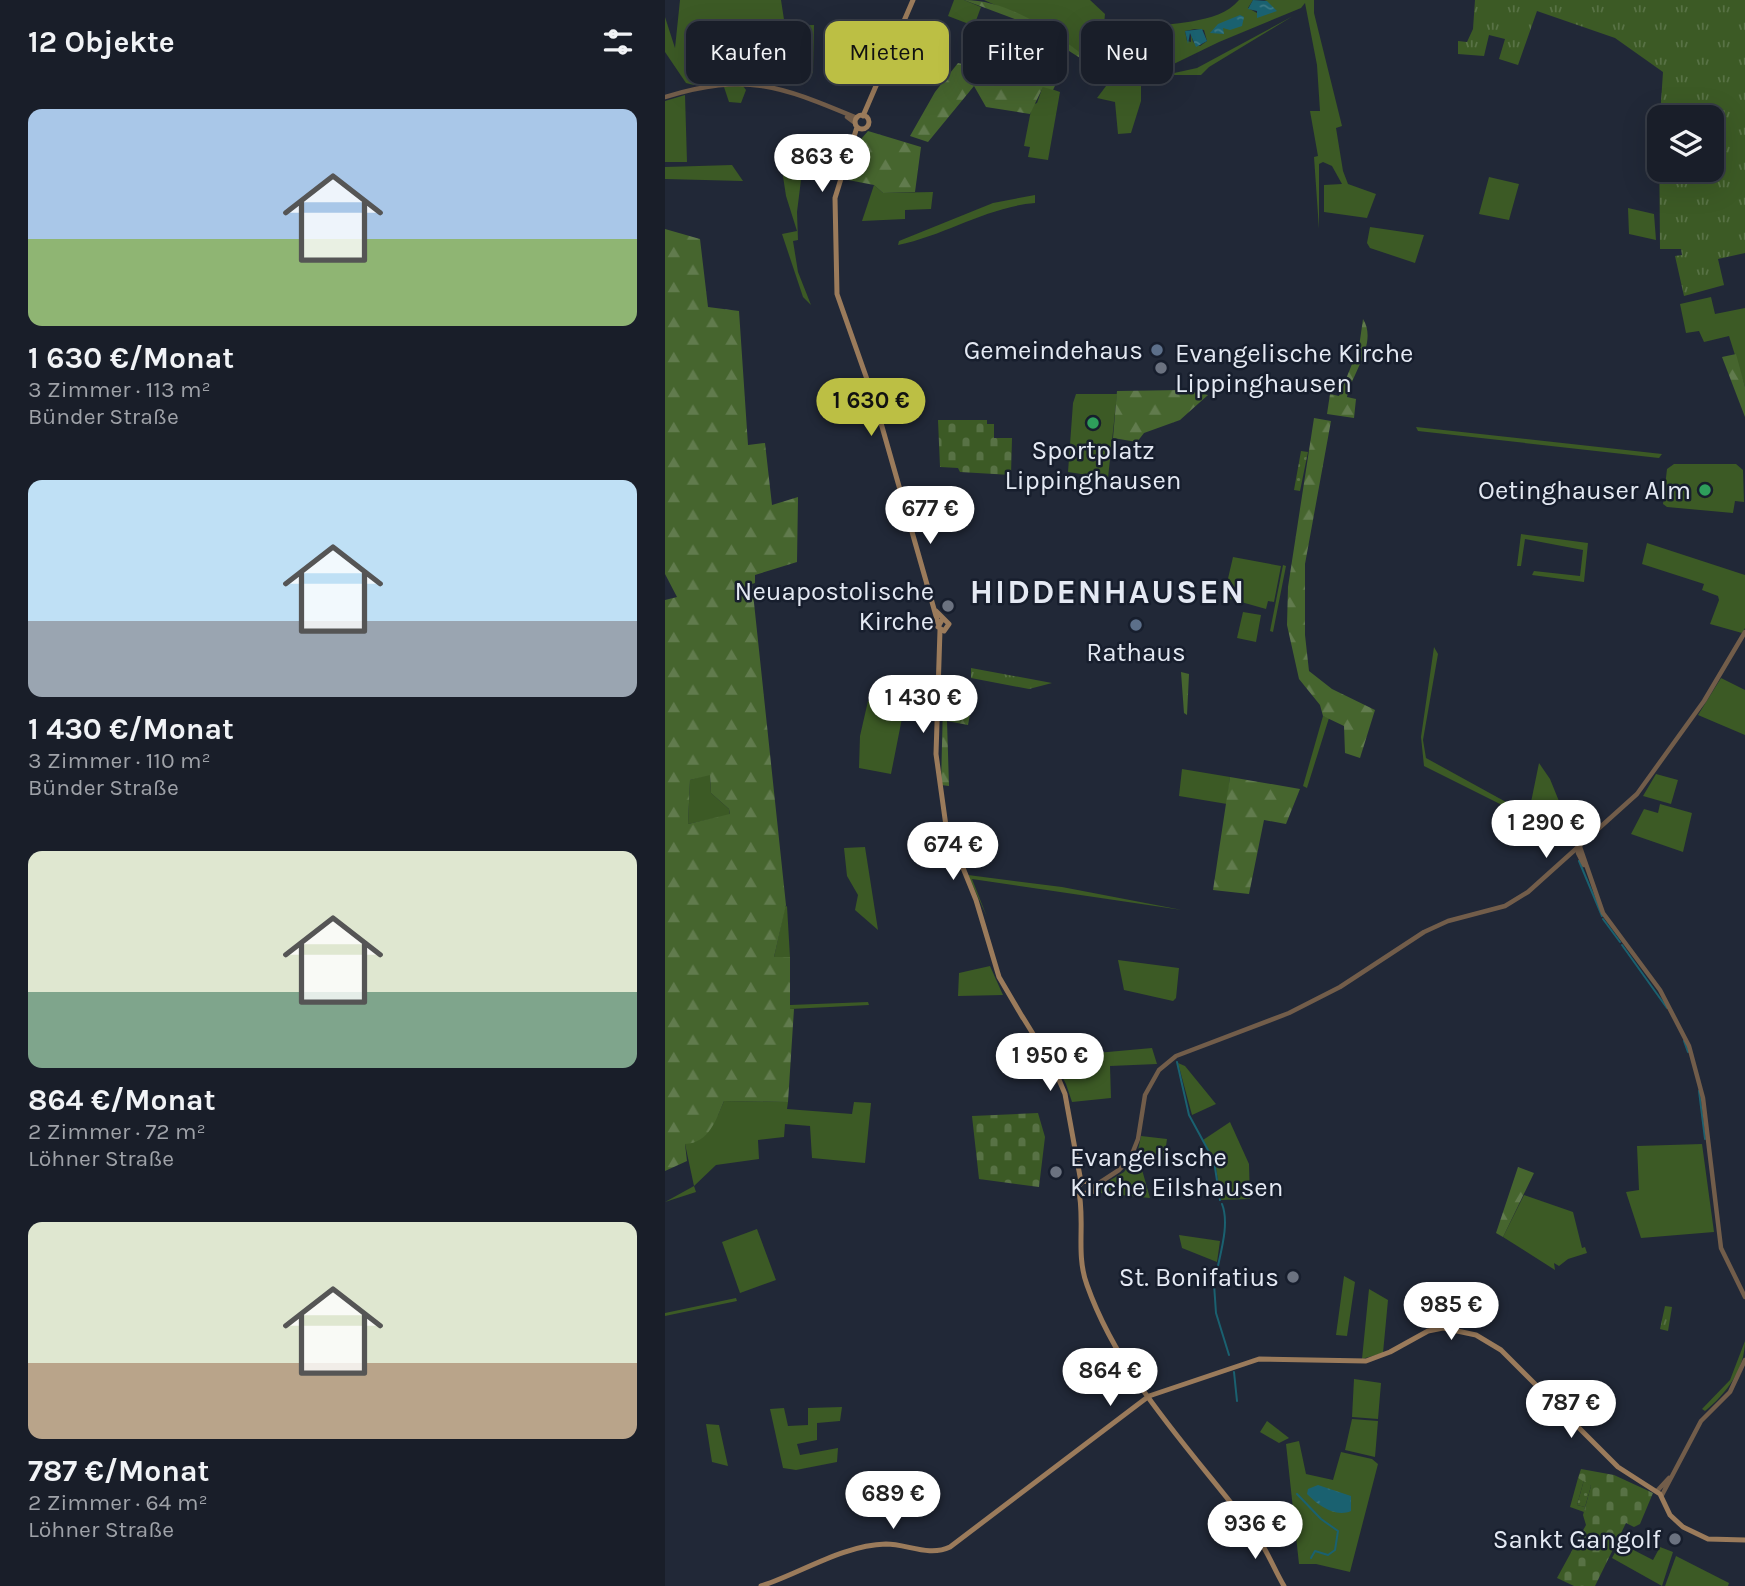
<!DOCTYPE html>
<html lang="de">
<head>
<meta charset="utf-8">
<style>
	:root { --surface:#191e29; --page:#262b35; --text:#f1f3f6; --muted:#9fa2a8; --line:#373c46; --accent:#bcbf44 }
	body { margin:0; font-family:Karla,sans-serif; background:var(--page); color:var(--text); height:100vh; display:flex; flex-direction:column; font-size:26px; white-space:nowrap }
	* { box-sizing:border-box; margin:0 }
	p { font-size:23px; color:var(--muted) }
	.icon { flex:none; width:38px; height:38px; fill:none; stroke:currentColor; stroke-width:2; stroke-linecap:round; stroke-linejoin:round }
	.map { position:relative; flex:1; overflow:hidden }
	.drawer { display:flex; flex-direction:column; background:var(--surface); width:665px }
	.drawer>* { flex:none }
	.guide { position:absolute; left:21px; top:21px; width:665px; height:63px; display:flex; gap:14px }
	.tools { position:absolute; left:982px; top:105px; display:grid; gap:14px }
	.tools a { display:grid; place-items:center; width:77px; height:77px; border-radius:14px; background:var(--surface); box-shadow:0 7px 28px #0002,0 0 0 2px var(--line); font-size:35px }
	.price { position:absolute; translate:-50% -60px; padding:0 16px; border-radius:24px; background:#fff; color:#222; font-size:23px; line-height:46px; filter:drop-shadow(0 2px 4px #0008) }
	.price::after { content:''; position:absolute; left:50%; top:42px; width:21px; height:16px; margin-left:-10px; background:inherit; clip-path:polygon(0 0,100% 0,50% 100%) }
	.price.selected { background:var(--accent); color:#111 }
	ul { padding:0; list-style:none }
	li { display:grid; align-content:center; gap:14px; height:371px; padding:0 28px }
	li span { display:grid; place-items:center; height:217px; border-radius:14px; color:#555 }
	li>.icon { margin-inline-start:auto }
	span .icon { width:126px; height:126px; fill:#fffc; stroke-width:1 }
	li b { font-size:30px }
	h2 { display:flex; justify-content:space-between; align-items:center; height:84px; padding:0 28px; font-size:30px }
	.pill { padding:0 24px; border-radius:14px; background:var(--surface); box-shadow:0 7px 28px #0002,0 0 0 2px var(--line); font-size:24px; line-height:63px }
	.pill.selected { background:var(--accent); color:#111 }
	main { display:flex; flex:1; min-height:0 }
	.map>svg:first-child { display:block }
	.grass { fill:#3c5a25; fill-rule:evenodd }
	.forest { fill:url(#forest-firs); fill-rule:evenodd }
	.cemetery { fill:url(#cemetery-stones) }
	.park { fill:url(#park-tufts) }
	.garden { fill:url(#garden-dots) }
	.water { fill:url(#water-ripples) }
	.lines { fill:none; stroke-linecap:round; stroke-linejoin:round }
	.stream { stroke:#1a6170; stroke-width:2 }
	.tertiary { stroke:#725d4a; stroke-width:4.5 }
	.secondary { stroke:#9b7b5b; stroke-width:5 }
	.service-dot { fill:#5c6f8a; stroke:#171e2d; stroke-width:2.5 }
	.worship-dot { fill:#6b7280; stroke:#171e2d; stroke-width:2.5 }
	.leisure-dot { fill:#2e9e5b; stroke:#171e2d; stroke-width:2.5 }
	.labels { text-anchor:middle; stroke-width:5; stroke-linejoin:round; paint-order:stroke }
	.poi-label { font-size:26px; fill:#e4e9f3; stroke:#171e2d; text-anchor:end }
	.district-label { font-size:33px; font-weight:bold; letter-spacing:2px; fill:#e4e9f3; stroke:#171e2d }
</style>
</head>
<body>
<main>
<section class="drawer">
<h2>12 Objekte<svg class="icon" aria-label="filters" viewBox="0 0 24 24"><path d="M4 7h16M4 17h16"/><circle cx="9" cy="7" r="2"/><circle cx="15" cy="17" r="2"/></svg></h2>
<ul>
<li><span style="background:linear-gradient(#a9c7e8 60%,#8fb573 0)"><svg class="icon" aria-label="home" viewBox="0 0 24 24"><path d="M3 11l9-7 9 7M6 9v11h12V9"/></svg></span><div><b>1 630 €/Monat</b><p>3 Zimmer · 113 m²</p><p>Bünder Straße</p></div></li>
<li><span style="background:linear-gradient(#bfe0f5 65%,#9aa5b1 0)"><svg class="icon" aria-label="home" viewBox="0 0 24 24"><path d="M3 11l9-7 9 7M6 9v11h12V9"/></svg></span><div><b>1 430 €/Monat</b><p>3 Zimmer · 110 m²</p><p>Bünder Straße</p></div></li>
<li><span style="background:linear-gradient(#dfe7d0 65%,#7fa58c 0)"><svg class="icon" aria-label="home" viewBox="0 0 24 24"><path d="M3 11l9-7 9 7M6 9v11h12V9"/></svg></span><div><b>864 €/Monat</b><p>2 Zimmer · 72 m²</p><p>Löhner Straße</p></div></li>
<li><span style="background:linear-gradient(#dfe7d0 65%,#b9a48a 0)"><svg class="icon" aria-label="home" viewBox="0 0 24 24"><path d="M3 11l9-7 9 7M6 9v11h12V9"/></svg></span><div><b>787 €/Monat</b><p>2 Zimmer · 64 m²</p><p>Löhner Straße</p></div></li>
</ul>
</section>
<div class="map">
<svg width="1080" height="1586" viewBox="0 0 1080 1586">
	<defs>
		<pattern id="forest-firs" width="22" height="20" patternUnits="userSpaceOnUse" patternTransform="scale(1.75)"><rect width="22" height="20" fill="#46652e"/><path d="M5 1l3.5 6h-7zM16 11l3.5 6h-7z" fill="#617b4d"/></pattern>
		<pattern id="cemetery-stones" width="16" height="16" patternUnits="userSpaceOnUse" patternTransform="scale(1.75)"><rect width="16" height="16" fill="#3c5a25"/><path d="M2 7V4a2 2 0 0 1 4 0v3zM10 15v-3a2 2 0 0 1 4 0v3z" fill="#587245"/></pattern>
		<pattern id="park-tufts" width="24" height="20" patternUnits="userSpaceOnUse" patternTransform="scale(1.75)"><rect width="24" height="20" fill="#3c5a25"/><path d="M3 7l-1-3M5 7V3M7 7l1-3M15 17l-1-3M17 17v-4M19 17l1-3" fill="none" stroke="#587245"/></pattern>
		<pattern id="garden-dots" width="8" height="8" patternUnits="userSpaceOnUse" patternTransform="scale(1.75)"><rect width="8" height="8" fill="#3c5a25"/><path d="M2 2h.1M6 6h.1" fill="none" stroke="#587245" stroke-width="1.8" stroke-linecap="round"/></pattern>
		<pattern id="water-ripples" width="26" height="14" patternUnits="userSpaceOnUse" patternTransform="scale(1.75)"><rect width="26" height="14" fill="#1a6170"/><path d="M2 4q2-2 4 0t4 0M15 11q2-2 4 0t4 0" fill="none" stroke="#3b7885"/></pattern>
	</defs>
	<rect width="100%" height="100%" fill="#212837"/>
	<path class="grass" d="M15,0H116L120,26L149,25L148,73L117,68L114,85L65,79L29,85L21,83L0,52V17L10,48Z
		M289,0H299L316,7L309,26L283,16Z
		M319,0H425L440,14L435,67L379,27Z
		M574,0H588L583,8L592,13L602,1L599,0H649V13L677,126L671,128L678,171L683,184L711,194L702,218L659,212V185L677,184L667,166L658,162L654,164V229L649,157L653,156L645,111H655L652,65L640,3L636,8L554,42L484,76L485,71L472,56L480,37L471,30C504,21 552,26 574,0ZM530,29L539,30L542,41L535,46L528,42L526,33V42L522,41L520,31Z
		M628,16L544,67L536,75H500L532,68Z
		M440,49L469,74L470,78L438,83Z
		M476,83V101L466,133L453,134L450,102L432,98L441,86Z
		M78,86L81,90L76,103L64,102L59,87Z
		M378,86L395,92L383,160L363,157L365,147L359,146L367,105L372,103Z
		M20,95L22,162H0V101Z
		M116,163L138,164L132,212L133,240L128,241L133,272L146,305L138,297L117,234L132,231L121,196Z
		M67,165L78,181L0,179V167Z
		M824,177L854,184L844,220L814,214Z
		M209,185L218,193L268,192L266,209L240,210V219L197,221Z
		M370,195V203C322,207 281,235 233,245L234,241L328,203Z
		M963,208L989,214L991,240L964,234Z
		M705,227L759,235L750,263L705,248L702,243Z
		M1046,297L1050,314L1080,308V387L1064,336L1039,342L1034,331L1021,333L1015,304Z
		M411,394H452L443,478L403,472L408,403Z
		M751,427L997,454L994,458L753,431Z
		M1009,464H1071L1078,470L1079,502L1070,501L1068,513L1002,507L998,504L1002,469Z
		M260,511L262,527L251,532L247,516Z
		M856,534L923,543L919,582L867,575L869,571L915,576L918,550L860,539L856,566H852Z
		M982,543L1080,575V628L1077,633L1045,624L1054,600L1053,596L1037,590L1039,584L977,564Z
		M568,557L616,566L609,602L603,601L601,609L562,598L558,600Z
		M618,565L621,566L608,632L605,631Z
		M578,612L596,615L591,642L572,638Z
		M769,647L773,654L758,740L761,758L841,802L865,807L874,763L885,779L900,816L865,813L841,807L759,766L756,737Z
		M1056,678L1080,690V735L1033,715Z
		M203,701L239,708L226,774L194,768L195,736Z
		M658,716L664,718L642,788L638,786Z
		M517,769L565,777L562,804L514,796Z
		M45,774L46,793L64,809L65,815L23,824L25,780Z
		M991,774L1013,780L1006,804L978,796Z
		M995,804L1027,813L1018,852L966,834L979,809L993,813Z
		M200,847L213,930L190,910L193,895L182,876L179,848Z
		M303,875L397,887L517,910L307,879L322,917Z
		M122,906L125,957H109L120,907Z
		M453,960L514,968L511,998L508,1001L459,990Z
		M325,966L338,995L293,996L294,973Z
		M203,1002L204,1005L125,1009V1005Z
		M487,1048L492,1064L445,1066L446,1098L407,1102L401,1084L387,1057Z
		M513,1063L520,1066L551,1104L527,1115Z
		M59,1101L123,1102L122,1109L187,1114L189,1102L206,1103L200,1163L147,1158L145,1126L120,1124L119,1137L93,1140L94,1159L51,1165L29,1186L31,1192L0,1202L29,1186L20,1144L53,1115Z
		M565,1122L584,1164L585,1199L556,1200L550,1161L538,1140Z
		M476,1136L502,1139L499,1160L477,1159L473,1150Z
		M1037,1144L1049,1232L976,1238L961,1192L974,1190L972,1146Z
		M472,1152L485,1198L436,1193L437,1185L459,1172Z
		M859,1195L908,1212L917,1248L920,1247L922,1253L903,1259L894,1266L889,1263L890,1270L838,1237Z
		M92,1229L111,1280L75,1293L57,1242Z
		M514,1235L555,1241L552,1262L517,1248Z
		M679,1276L690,1282L682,1336L671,1335Z
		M704,1289L723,1300L718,1353L697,1359Z
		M71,1298L72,1301L0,1316V1313Z
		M1080,1341C1080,1369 1061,1394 1040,1411L1037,1409L1065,1380Z
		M689,1379L716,1383L713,1419L687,1417Z
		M177,1407L175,1421L152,1423V1440L132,1444L135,1455L173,1448L172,1462L131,1470L118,1468L105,1409L119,1408L123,1426L143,1425V1408Z
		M687,1419L713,1421L710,1457L680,1450Z
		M41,1424L54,1425L63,1466L47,1462Z
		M634,1441L641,1474L668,1480L676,1452L707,1459L713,1464L685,1572L651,1564H634L621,1444Z
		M913,1478L919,1480L912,1505L920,1507L919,1512L905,1507Z
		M955,1543L988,1560L995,1547L1008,1552L997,1586L947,1558Z
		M1011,1556L1064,1583L1063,1586H1000Z"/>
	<path class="forest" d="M299,0C350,0 396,39 435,67L434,70L360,23Z
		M344,53L366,56L397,71L388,90L378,87L365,114L321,107L309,86L263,142L245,136L270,92L293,63C315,69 326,67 344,53Z
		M203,131L256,147L250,192L218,193L209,185L178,179L191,145Z
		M0,229L35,239L43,307L74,311L83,445L100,443L107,505L133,497L132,562L90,575V583L87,584L121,905L109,957H125V1009H129L123,1102L59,1101C51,1120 44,1143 20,1144L22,1161L0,1171V600L12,597L0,574ZM45,775L46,793L64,809L65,814L23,824L25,780Z
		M698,319C713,343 687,373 682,397L691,399L689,418L662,414L665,394L674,396L694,347Z
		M1071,354L1080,387V417L1057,357Z
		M518,390L543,395L515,420L479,433L472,442L448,438L452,391Z
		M649,418L666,421L640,564V635L644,671L667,689L710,710L695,758L680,753L679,726L658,716L655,705L634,679L622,625L623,587Z
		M516,672L524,674L522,715L519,713Z
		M278,704L306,709L303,725L282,721L284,786L276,785Z
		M565,777L635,789L621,824L599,820L584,894L548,890Z
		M853,1167L869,1173L838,1237L831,1233Z"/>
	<path class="cemetery" d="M273,420H322V424H329V438H347L346,475L295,472L293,468L275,467Z
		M373,1113L380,1137L374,1187L314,1179L307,1116Z
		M916,1469L949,1475L988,1493L975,1524L969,1527L961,1523L930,1586H909L892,1578L921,1525L918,1515L926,1486L913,1478Z"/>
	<path class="park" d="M810,0H1080V253L1053,259L1059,285L1019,296L1010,256L1017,255L1016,249H995L994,130V170H1046V117H995L998,72L950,38L872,11L853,65L834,59L840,39L824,35L819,56L793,54V41L802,42L808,29Z
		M306,668L387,683L364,689L306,678Z
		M1000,1306L1007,1307L1003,1331L995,1329Z
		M602,1421L624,1438L614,1443L595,1432Z"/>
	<path class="garden" d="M636,451L643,452L635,491L629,490Z
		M919,1480L926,1486L920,1507L912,1505Z"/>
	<path class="water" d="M588,0L602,1L612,11L592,18V11L583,9Z
		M575,15L579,17L577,26L565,30L558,28L559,34L545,33L553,24Z
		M537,29L542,41L531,47L525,33L523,44L520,31Z
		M653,1485L686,1496V1511C670,1518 653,1505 642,1494L643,1489Z"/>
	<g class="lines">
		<path class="stream" d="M914,861L937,916
			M938,919L955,942
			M957,945L1002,1008
			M1019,1041L1023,1052
			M512,1062L524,1115L549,1161L555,1200
			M1034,1091L1040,1139
			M551,1275C555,1254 565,1224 557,1204
			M549,1284L551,1313L564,1355
			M569,1372L572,1401
			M632,1494L656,1519L673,1531L670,1550L663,1555L650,1551L646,1558"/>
		<path class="tertiary" d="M0,97C83,72 115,86 192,118
			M182,117L190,123
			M915,847L938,913L995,990L1024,1046L1038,1098L1056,1248L1080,1297
			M915,847L913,853L919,865
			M428,1187L454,1170L465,1159L473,1139L480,1095L494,1070L511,1056L624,1013L675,987L759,932L783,921L840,906L863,892L972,794L1039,701L1080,632
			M992,1491L1004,1478
			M997,1495L1036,1421L1065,1392L1080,1360"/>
		<path class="secondary" d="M190 122a7 7 0 1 1 14 0a7 7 0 1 1-14 0Z
			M198,116L248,0
			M192,127L170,198L172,294L210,402L273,623
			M271,611L284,624L279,631L273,627L277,620
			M275,630L271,754L281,826L311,900L334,977L358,1018
			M357,1016L389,1068L400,1094L416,1182
			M417,1194L427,1192L424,1182L418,1181L413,1187C421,1219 410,1253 422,1285C456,1381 531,1455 591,1535C602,1550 609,1569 619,1586
			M96,1586C136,1573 178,1545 221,1544C242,1544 264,1557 285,1547L484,1396L594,1359L701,1361L725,1352L763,1331L778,1328L811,1335L836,1350L953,1467L995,1494L1005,1515L1018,1527L1043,1539L1080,1540"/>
	</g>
	<g class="service-dot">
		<circle cx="492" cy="350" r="7"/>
		<circle cx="471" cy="625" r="7"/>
	</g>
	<g class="worship-dot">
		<circle cx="496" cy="368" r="7"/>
		<circle cx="283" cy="606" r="7"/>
		<circle cx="391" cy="1172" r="7"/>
		<circle cx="628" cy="1277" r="7"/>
		<circle cx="1010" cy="1539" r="7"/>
	</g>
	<g class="leisure-dot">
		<circle cx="428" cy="423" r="7"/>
		<circle cx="1040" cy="490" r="7"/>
	</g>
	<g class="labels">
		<g class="poi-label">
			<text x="478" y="359">Gemeindehaus</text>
			<text x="510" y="362" text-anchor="start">Evangelische Kirche<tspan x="510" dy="30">Lippinghausen</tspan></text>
			<text x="428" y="459" text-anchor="middle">Sportplatz<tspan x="428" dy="30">Lippinghausen</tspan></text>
			<text x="1026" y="499">Oetinghauser Alm</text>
			<text x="269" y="600">Neuapostolische<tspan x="269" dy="30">Kirche</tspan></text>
			<text x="471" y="661" text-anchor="middle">Rathaus</text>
			<text x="405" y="1166" text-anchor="start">Evangelische<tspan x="405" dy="30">Kirche Eilshausen</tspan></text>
			<text x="614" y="1286">St. Bonifatius</text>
			<text x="996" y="1548">Sankt Gangolf</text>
		</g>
		<g class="district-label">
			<text x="443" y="603">HIDDENHAUSEN</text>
		</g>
	</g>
</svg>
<div class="tools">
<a><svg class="icon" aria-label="layers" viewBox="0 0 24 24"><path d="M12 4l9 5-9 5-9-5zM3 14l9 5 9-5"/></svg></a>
</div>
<b class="price" style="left:157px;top:194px">863 €</b>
<b class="price selected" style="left:206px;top:438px">1 630 €</b>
<b class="price" style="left:265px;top:546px">677 €</b>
<b class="price" style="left:258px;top:735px">1 430 €</b>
<b class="price" style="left:881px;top:860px">1 290 €</b>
<b class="price" style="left:288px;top:882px">674 €</b>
<b class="price" style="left:385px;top:1093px">1 950 €</b>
<b class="price" style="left:786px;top:1342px">985 €</b>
<b class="price" style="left:445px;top:1408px">864 €</b>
<b class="price" style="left:906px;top:1440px">787 €</b>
<b class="price" style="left:228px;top:1531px">689 €</b>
<b class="price" style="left:590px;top:1561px">936 €</b>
<div class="guide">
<a class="pill">Kaufen</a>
<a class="pill selected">Mieten</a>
<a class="pill">Filter</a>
<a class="pill">Neu</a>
</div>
</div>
</main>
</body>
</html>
